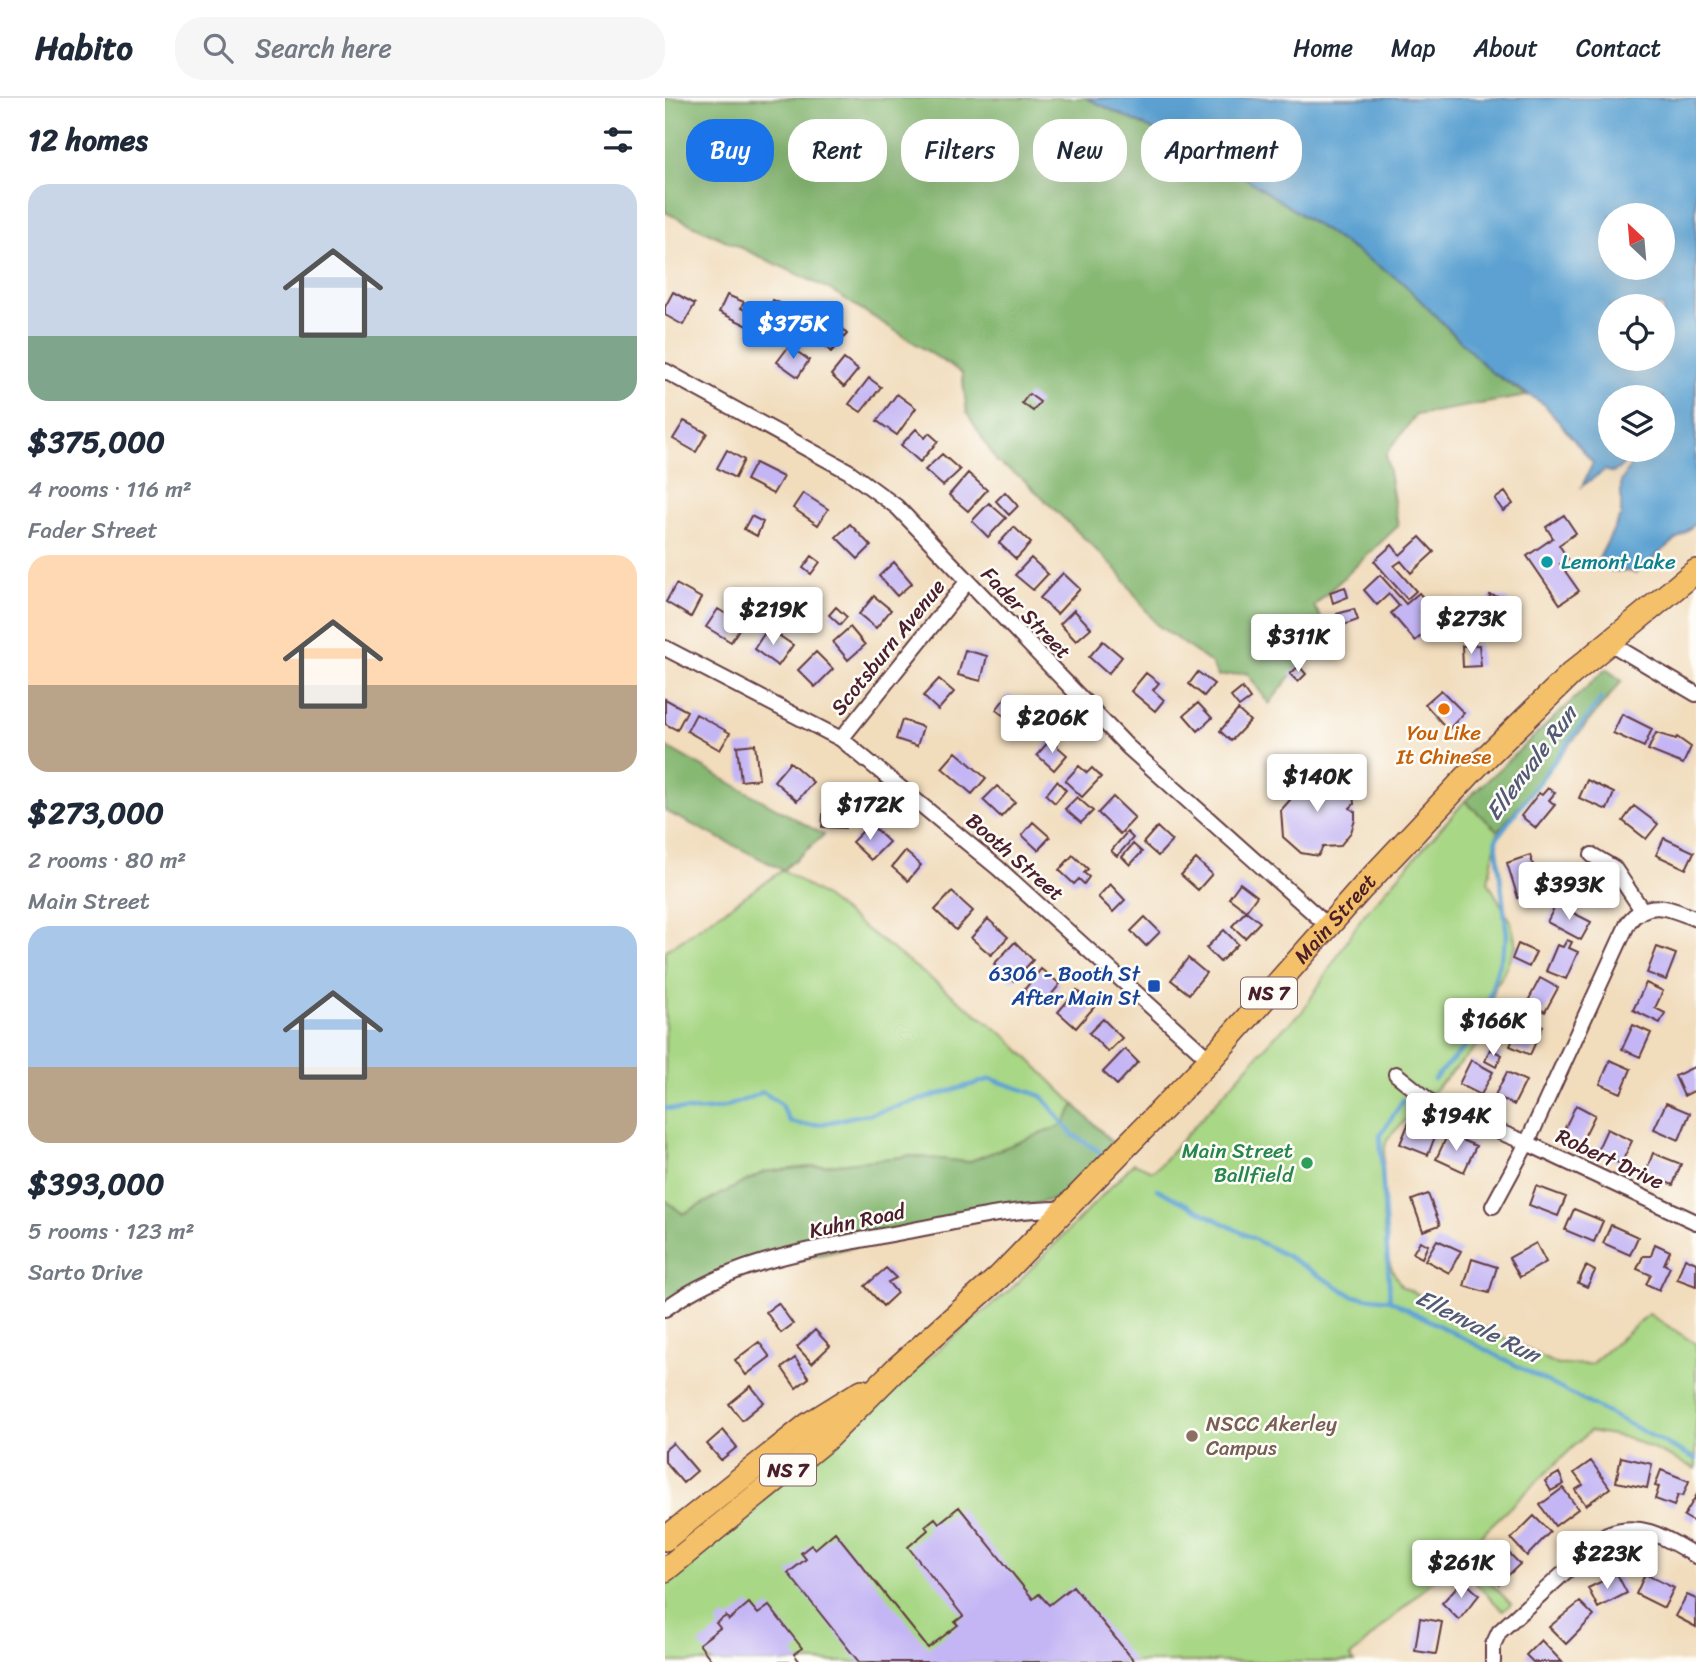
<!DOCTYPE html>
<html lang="en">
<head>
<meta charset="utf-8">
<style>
	:root { --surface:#fff; --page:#f6f6f7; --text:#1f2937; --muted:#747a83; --line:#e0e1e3; --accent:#1a73e8 }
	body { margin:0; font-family:Sriracha,sans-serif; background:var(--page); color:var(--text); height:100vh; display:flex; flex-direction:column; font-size:26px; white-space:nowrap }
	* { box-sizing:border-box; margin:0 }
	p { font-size:23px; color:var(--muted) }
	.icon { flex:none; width:38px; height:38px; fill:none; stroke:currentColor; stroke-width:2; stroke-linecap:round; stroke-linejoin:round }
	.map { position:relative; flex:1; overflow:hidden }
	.side { display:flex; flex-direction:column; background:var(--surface); width:665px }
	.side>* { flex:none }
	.guide { position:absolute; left:21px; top:21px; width:665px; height:63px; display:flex; gap:14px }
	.needle { width:46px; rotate:334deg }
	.buttons { position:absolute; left:933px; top:105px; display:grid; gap:14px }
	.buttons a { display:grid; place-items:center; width:77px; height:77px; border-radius:50%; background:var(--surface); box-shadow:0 7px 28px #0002; font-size:35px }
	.price { position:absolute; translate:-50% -60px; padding:0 16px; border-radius:7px; background:#fff; color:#222; font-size:23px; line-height:46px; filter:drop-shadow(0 2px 4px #0008) }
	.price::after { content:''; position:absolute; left:50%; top:42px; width:21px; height:16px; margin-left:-10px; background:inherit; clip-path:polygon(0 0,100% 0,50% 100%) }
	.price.on { background:var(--accent); color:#fff }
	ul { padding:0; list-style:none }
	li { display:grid; align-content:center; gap:14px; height:371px; padding:0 28px }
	li span { display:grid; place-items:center; height:217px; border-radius:21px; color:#555 }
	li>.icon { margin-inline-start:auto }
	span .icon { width:126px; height:126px; fill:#fffc; stroke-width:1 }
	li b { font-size:30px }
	h2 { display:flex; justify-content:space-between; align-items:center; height:84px; padding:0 28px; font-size:30px }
	.tag { padding:0 24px; border-radius:28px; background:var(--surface); box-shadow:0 7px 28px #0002; font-size:24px; line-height:63px }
	.tag.on { background:var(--accent); color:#fff }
	header { display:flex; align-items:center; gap:42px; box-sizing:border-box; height:98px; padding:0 35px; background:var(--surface); border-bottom:2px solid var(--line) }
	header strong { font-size:33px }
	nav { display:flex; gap:38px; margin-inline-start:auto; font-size:24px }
	.search { width:490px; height:63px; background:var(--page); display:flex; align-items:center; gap:18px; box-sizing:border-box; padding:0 24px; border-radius:28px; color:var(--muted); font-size:26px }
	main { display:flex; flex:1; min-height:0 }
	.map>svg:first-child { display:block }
	.green { fill:#a8d785; stroke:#797b58; stroke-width:2 }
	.forest { fill:#86b872; stroke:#686c4e; stroke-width:2 }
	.water { fill:#5ca1d1; stroke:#53607e; stroke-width:2; fill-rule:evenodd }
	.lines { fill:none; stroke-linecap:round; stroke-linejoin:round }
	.stream { stroke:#5ca1d1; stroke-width:4.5 }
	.building { fill:#c4b6f4 }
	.minor-casing { stroke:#633b41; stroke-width:18 }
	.primary-casing { stroke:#633b41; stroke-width:26 }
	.minor { stroke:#fff; stroke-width:14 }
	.primary { stroke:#f4c16a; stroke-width:23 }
	.culture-dot { fill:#0f9aa8; stroke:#fdfcf7; stroke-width:2.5 }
	.food-dot { fill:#e8710a; stroke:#fdfcf7; stroke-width:2.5 }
	.transit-dot { fill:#1a4fb4; stroke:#fdfcf7; stroke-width:2.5 }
	.leisure-dot { fill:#2e9e5b; stroke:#fdfcf7; stroke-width:2.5 }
	.education-dot { fill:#8d6e63; stroke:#fdfcf7; stroke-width:2.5 }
	.labels { text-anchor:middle; stroke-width:5; stroke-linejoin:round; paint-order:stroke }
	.shield { fill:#fdfcf7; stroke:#806168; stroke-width:2 }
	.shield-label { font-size:19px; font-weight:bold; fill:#4a1f2b }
	.culture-label { font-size:21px; fill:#0d838f; stroke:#fdfcf7; text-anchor:start }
	.street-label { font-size:21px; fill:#4a1f2b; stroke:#fdfcf7 }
	.food-label { font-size:21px; fill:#c56008; stroke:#fdfcf7 }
	.transit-label { font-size:21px; fill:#164399; stroke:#fdfcf7; text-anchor:end }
	.leisure-label { font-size:21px; fill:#27864d; stroke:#fdfcf7; text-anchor:end }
	.education-label { font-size:21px; fill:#785e54; stroke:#fdfcf7; text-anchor:start }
	.water-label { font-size:23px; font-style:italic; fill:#525a76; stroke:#fdfcf7 }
</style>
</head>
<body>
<header>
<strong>Habito</strong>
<div class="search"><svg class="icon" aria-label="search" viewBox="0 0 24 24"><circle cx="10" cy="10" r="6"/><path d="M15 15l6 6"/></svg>Search here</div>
<nav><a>Home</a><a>Map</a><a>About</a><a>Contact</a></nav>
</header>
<main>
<section class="side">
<h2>12 homes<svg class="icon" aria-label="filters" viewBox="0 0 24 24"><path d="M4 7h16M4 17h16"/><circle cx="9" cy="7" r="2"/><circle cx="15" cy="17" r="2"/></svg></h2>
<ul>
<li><span style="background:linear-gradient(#c9d6e8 70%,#7fa58c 0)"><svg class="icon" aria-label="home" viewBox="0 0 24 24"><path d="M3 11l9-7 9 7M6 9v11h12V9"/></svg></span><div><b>$375,000</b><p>4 rooms · 116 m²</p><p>Fader Street</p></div></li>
<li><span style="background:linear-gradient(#ffd9b3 60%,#b9a48a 0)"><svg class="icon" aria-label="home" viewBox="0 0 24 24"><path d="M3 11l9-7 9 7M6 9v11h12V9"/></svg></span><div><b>$273,000</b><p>2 rooms · 80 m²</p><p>Main Street</p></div></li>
<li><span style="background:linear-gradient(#a9c7e8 65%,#b9a48a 0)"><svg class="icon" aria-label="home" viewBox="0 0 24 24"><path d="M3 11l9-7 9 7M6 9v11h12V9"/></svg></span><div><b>$393,000</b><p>5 rooms · 123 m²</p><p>Sarto Drive</p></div></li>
</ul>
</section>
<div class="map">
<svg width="1031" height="1564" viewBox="0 0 1031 1564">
	<rect width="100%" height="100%" fill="#fdfcf7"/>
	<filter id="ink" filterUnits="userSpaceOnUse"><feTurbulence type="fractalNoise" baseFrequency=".0143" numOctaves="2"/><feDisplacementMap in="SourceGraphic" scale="14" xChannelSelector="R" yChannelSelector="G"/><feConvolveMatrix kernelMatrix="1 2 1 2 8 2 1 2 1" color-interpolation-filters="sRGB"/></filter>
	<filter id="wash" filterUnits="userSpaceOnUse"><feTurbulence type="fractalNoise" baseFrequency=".00686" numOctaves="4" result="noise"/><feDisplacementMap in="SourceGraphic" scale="28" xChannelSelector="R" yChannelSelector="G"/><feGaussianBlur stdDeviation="1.57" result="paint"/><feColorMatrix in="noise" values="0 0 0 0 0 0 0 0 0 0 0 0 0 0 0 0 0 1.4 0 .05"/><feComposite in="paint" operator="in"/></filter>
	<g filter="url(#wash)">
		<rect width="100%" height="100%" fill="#f1dcbc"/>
		<path class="green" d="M800,703L833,733L823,784L846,824L851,847C843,861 840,877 831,887L813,947L722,1041C715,1065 717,1137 724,1163C726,1171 732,1180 736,1188L893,1267L926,1266L984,1216L1031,1246V1371L964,1340L925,1333L797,1455L846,1506L838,1513L789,1463L685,1559L689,1564H0V1481L346,1191L469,1065L487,1073L492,1070L610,938L637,914L697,819Z
			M118,772L158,798L343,940L410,1007L398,1027L303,1064L246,1058L99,1074L18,1116L0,1102V853Z"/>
		<path class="forest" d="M0,0H421L553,62L736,183L825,273L862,298L751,317L721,356L733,428L649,508L671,545L635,566L604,606L582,575L553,578L546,565L491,526L452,472L358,381L332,364L302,315L297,275L164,191L0,114Z
			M941,571L957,583L833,733L800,703Z
			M0,648L159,737L118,772L0,713Z
			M410,1007L457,1054L414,1095L88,1173L36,1191L0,1213V1102L18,1116L99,1074L246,1058L303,1064L398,1027Z"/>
		<path class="water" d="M421,0H1031V425L970,475C956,469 943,479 932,464L956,417V384L965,368L966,360L948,375L940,372L917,388L928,365L880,307L825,273L736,183L553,62ZM945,117H998V170H945ZM945,208H998V261H945ZM945,299H998V352H945Z"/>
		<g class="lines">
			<path class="stream" d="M769,981L814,934L842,838L831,741L936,601
				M738,1002L715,1038L725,1202L1031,1361
				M0,1010C44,1016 58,1012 98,994L116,1006L125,1024C155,1033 175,1018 206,1016L326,981L377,998L407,1036L435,1054
				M492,1091L622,1158L688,1198L725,1202"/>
		</g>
		<g id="blocks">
			<path class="building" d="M8,194L30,206L18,227L0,217V209Z
				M62,197L79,204L76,210L95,220L89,231L54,214Z
				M108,202L125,210L117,227L100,220Z
				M173,227L182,236L166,254L157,245Z
				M124,248L144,262L133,279L112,264Z
				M179,261L193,272L179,289L166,277Z
				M204,280L216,289L196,314L184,306Z
				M232,296L251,310L232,337L212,323Z
				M364,296L375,304L368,313L357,305Z
				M19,323L42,335L31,354L8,341Z
				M251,331L260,340L264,335L273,343L255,364L236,347Z
				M62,352L79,362L70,380L52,370Z
				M277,356L295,372L278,388L260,372Z
				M90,365L118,379L108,396L81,382Z
				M303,375L322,392L303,413L284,397Z
				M340,394L353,408L344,417L331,403Z
				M840,394L848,406L838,413L830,401Z
				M138,395L163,411L153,427L128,410Z
				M324,405L341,420L323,439L307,423Z
				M899,417L911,435L894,447L903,461L895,466L914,493L895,506L862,458L888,440L881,429Z
				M86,418L98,424L92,438L79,431Z
				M185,426L206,448L193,461L171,439Z
				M349,429L366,445L351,461L334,445Z
				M755,439L769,454L746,475L736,463L729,468L751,493L742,501L709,463L727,447L735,457Z
				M147,458L155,464L146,476L138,470Z
				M366,460L383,476L368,492L350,477Z
				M229,464L247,485L232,498L214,478Z
				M398,475L415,491L392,516L375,500Z
				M715,477L741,506L754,495L764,506L756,513L769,527L750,543L726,515L734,508L724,496L712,507L699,492Z
				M11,486L36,500L26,519L1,504Z
				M680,489L683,499L668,505L665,494Z
				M825,497L843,501L840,518L822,515Z
				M209,498L226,512L211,530L194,516Z
				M171,509L182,519L175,527L164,517Z
				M53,511L77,526L66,544L41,529Z
				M689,511L693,522L676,528L672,516Z
				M409,512L426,530L411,543L395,526Z
				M185,529L200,547L183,562L168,544Z
				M103,530L128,547L113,568L89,551Z
				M438,543L457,559L443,576L424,559Z
				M814,547L816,568L798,569L797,548Z
				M300,552L322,558L316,583L293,577Z
				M151,554L168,571L150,589L133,572Z
				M634,568L641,576L633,584L625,576Z
				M533,574L549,586L539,598L524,586Z
				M481,575L494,585L488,592L499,602L490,613L466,593Z
				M274,581L289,594L273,612L258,598Z
				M577,590L585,601L574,609L566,599Z
				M776,592L799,615L783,632L760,606Z
				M343,596L369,615L357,631L331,612Z
				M0,601L22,613L12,632L0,626Z
				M533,605L547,620L533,633L519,617Z
				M573,612L585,623L566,643L555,633Z
				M31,616L65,635L55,652L22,633Z
				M957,616L987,631L979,649L948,635Z
				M237,622L258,629L252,648L231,641Z
				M991,635L1011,641L1012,639L1026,649L1018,666L983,652Z
				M385,642L402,657L389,672L372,657Z
				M90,646L94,681L76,683L72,648Z
				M291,654L321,680L307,696L277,670Z
				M125,664L148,684L132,703L109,683Z
				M414,668L422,675L427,670L436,679L417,699L400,683Z
				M667,677L688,694L689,706L685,710L690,714V722L686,734L675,748L658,749L653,758L636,755L618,739L616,712L625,702L613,692L625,678L637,688L646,678Z
				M922,682L949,695L942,712L914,700Z
				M392,683L401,692L390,705L381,697Z
				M332,688L350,704L336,719L318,702Z
				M883,690L890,695L884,702L890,707L871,730L856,718L874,695L877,697Z
				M412,699L428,713L416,725L400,711Z
				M448,699L470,720L455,736L433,715Z
				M159,706L182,707L180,730L157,729Z
				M969,708L993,726L981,741L958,723Z
				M368,724L385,739L373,752L357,737Z
				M205,726L224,744L206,762L187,744Z
				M492,729L507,743L493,758L478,745Z
				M462,734L468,740L452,758L446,753Z
				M999,740L1029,754L1021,771L991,757Z
				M468,746L477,754L465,767L457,759Z
				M240,753L256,767L243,783L227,769Z
				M408,757L423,771L419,775L424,779L419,786L414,781L409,786L394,772Z
				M865,757L876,792L853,800L842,765Z
				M531,761L547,776L533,792L516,777Z
				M575,785L592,798L581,813L595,824L580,840L567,828L581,813L564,800Z
				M445,786L460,802L448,814L433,799Z
				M287,794L308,813L291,832L270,812Z
				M891,806L926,824L916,842L882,824Z
				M480,819L495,834L481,848L466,833Z
				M323,821L343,839L326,857L306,840Z
				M559,832L573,846L555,864L541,850Z
				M902,842L907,844L904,850L913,854L901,881L881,873L892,847L898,849Z
				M350,844L368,862L348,883L329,866Z
				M853,846L871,854L864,869L847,861Z
				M992,849L1011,856L1001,882L982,875Z
				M523,860L541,875L524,896L506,882Z
				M376,871L395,886L378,907L359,892Z
				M875,880L893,890L880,914L862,905Z
				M981,885L998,893L990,910L1000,915L995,925L968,912Z
				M412,892L430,908L411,930L393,914Z
				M837,903L855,911L850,922L831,913Z
				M858,919L878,928L865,957L845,948Z
				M438,921L457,940L443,954L424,935Z
				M968,927L986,935L975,959L957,951Z
				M460,951L473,964L452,987L438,974Z
				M825,951L837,957L831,969L820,963Z
				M806,962L828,974L816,997L794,986Z
				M945,962L966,971L956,995L935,986Z
				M1031,968V992L1019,998L1010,978Z
				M842,974L861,983L849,1007L830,997Z
				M1001,1005L1025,1015L1014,1042L989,1031Z
				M911,1007L930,1017L916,1045L897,1036Z
				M745,1022L772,1033L763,1057L735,1046Z
				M942,1031L967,1043L956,1066L931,1055Z
				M783,1036L811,1048L799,1074L771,1061Z
				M988,1055L1016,1066L1008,1087L980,1076Z
				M871,1088L901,1099L893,1118L864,1107Z
				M763,1096L775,1127L758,1133L747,1102Z
				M909,1111L938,1123L929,1144L900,1132Z
				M946,1127L973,1139L965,1157L938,1145Z
				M772,1142L796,1153L784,1175L760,1162Z
				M755,1143L763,1147L757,1160L748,1155Z
				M871,1145L881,1164L855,1179L844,1160Z
				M990,1146L1005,1153L999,1166L1005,1169L994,1192L981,1186L986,1177L972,1171L978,1158H986Z
				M1020,1160L1031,1165V1188L1012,1181Z
				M807,1161L832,1169L824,1195L799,1188Z
				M921,1168L930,1173L922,1189L913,1185Z
				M221,1170L231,1180L223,1184L232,1195L218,1208L200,1188Z
				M113,1205L128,1226L116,1235L101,1214Z
				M150,1232L165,1248L147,1265L132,1249Z
				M94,1244L105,1259L81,1277L70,1262Z
				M130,1260L144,1280L131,1290L117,1270Z
				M86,1288L99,1304L77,1322L64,1306Z
				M58,1332L72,1349L56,1362L42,1346Z
				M8,1345L32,1373L18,1385L0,1364V1352Z
				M956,1359L987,1366L982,1390L951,1384Z
				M926,1363L945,1390L921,1407L910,1392L918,1387L909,1375Z
				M996,1372L1024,1383L1018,1398L1013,1397L1009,1408L990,1401L994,1389L990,1388Z
				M894,1375L899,1386L886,1393L880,1383Z
				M898,1390L913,1411L890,1428L875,1407Z
				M1031,1398V1425L1019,1418Z
				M294,1409L368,1501L374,1496L384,1507L408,1488L470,1564H194L123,1475L141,1461L136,1455L146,1447L150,1451L170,1434L263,1550L293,1527L290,1524L298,1518L243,1449L263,1432L260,1428L270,1420L274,1425Z
				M869,1418L885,1434L862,1458L846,1441Z
				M838,1449L855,1466L834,1486L817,1469Z
				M952,1476L962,1495L933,1510L923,1490Z
				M980,1476L1009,1490L999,1510L971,1496Z
				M798,1482L814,1497L794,1522L777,1505Z
				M1022,1497L1031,1501V1529L1010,1518Z
				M915,1504L929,1518L901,1546L884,1529Z
				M84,1505L93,1516L104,1508L137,1550L129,1556L135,1564H48L34,1546L55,1530L51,1525L61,1518L64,1522Z
				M755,1520L777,1524L771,1556L750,1553Z
				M876,1542L897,1564H868L861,1557Z"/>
		</g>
	</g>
	<g filter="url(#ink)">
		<use href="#blocks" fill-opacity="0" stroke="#633b41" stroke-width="2"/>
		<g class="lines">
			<g class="minor-casing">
				<path id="minor" d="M0,273L183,373L232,409L463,649L663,828
					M943,544L1031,596
					M0,550L176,641L333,770L545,962
					M176,641L302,484
					M927,757L949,770L977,812
					M731,976L772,1009L862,1045L1031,1124
					M828,1108L862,1045L963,825C983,799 1006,811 1031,821
					M0,1211C68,1160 162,1149 243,1133C297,1123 346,1110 402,1111
					M828,1564V1547L834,1534L942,1436C977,1422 1002,1441 1031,1458"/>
			</g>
			<g class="primary-casing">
				<g id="primary">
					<path d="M0,1441L144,1326L197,1293"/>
					<path id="s1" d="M0,1472L160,1342L232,1270L334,1179L545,962L698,789L811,669L906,576L1031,473"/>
				</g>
			</g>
			<use href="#minor" class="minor"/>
			<use href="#primary" class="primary"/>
		</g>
	</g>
	<circle class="culture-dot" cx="882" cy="464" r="7"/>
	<circle class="food-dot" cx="779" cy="611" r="7"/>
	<rect class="transit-dot" x="482" y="881" width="14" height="14" rx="3.5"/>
	<circle class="leisure-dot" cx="642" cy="1065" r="7"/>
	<circle class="education-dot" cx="527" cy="1338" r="7"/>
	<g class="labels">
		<g class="shield">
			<rect x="576" y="879.5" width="56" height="31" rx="5"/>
			<rect x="95" y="1356.5" width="56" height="31" rx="5"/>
		</g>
		<g class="shield-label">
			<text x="604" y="902">NS 7</text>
			<text x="123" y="1379">NS 7</text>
		</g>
		<g class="culture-label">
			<text x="896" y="471">Lemont Lake</text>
		</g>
		<g class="street-label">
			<text transform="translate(361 515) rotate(46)" y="7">Fader Street</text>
			<text transform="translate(223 549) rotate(-51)" y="7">Scotsburn Avenue</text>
			<text transform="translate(350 759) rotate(41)" y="7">Booth Street</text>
			<text dy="7" stroke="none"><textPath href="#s1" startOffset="936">Main Street</textPath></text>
			<text transform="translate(945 1061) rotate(25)" y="7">Robert Drive</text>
			<text transform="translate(192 1123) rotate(-12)" y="7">Kuhn Road</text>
		</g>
		<g class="food-label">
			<text x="779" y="642">You Like<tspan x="779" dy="24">It Chinese</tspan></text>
		</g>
		<g class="transit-label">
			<text x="475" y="883">6306 - Booth St<tspan x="475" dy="24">After Main St</tspan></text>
		</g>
		<g class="leisure-label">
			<text x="628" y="1060">Main Street<tspan x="628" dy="24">Ballfield</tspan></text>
		</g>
		<g class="education-label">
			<text x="541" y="1333">NSCC Akerley<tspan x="541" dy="24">Campus</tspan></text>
		</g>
		<g class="water-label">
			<text transform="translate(866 665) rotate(-53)" y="8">Ellenvale Run</text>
			<text transform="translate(813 1228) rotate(27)" y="8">Ellenvale Run</text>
		</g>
	</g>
</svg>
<div class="buttons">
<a><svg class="needle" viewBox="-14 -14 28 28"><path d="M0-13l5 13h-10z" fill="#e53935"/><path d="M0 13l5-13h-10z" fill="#747a83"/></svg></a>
<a><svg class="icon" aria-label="locate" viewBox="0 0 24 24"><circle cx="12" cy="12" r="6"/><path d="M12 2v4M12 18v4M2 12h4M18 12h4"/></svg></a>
<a><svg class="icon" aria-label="layers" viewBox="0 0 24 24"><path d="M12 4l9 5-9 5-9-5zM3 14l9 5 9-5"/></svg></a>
</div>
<b class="price on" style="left:128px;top:263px">$375K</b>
<b class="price" style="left:108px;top:549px">$219K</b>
<b class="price" style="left:806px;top:558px">$273K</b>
<b class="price" style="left:633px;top:576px">$311K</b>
<b class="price" style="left:387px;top:657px">$206K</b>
<b class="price" style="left:652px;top:716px">$140K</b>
<b class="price" style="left:205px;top:744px">$172K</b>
<b class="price" style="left:904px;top:824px">$393K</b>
<b class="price" style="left:828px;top:960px">$166K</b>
<b class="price" style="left:791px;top:1055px">$194K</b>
<b class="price" style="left:942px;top:1493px">$223K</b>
<b class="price" style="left:796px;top:1502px">$261K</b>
<div class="guide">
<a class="tag on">Buy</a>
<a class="tag">Rent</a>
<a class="tag">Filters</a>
<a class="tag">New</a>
<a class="tag">Apartment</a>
</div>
</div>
</main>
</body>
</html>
